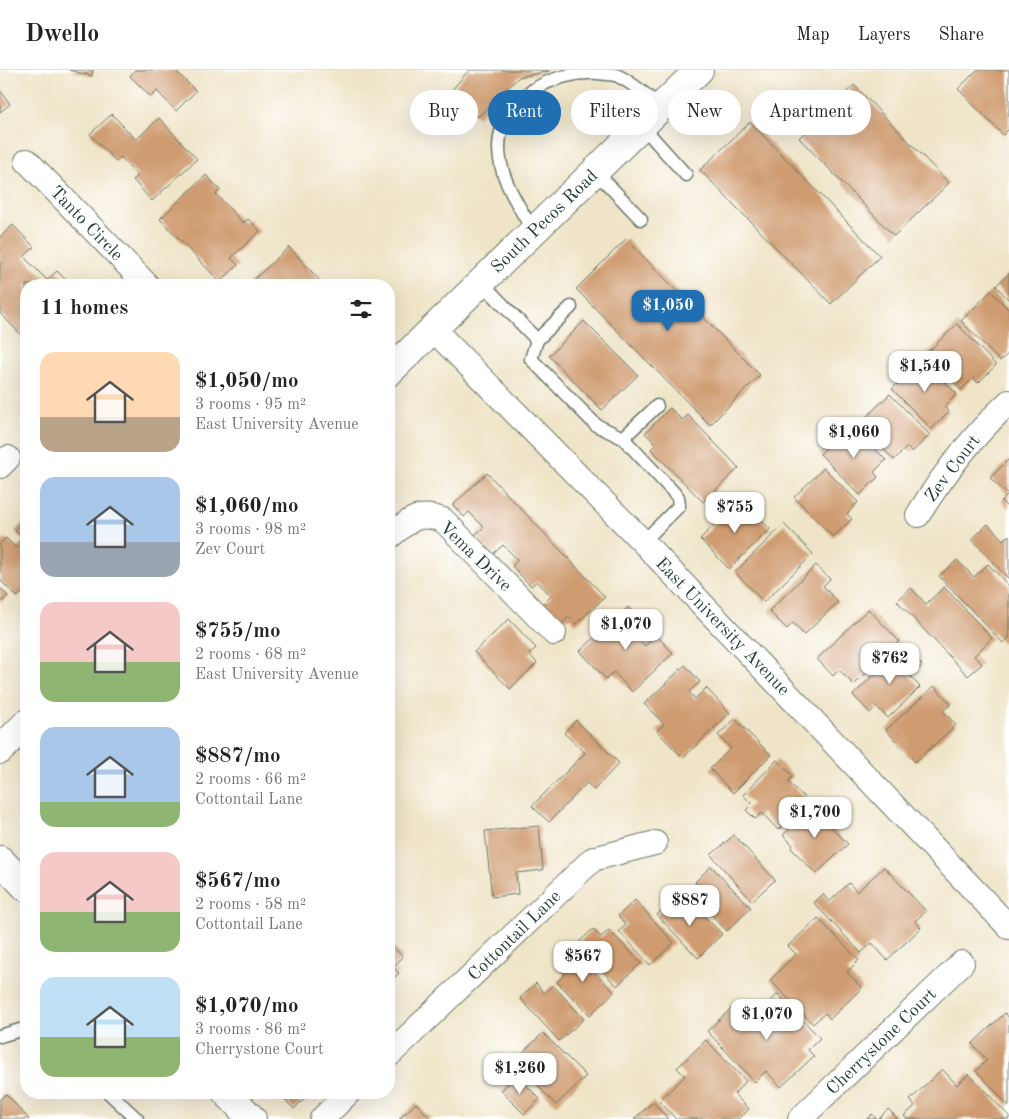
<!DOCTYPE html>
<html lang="en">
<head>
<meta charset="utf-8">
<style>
	:root { --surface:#fff; --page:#f6f6f6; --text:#222; --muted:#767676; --line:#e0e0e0; --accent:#1f6fb2 }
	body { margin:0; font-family:"Old Standard TT",serif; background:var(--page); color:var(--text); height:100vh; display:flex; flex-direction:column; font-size:19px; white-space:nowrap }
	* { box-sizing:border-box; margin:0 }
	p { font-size:16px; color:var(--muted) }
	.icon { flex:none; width:28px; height:28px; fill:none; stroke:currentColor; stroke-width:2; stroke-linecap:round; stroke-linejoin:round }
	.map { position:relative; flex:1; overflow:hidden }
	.details { position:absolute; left:20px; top:209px; width:375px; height:820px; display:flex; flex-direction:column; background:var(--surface); border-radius:20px; box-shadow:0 5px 20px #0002 }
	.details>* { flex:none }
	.guide { position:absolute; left:410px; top:20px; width:475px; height:45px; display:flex; gap:10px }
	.price { position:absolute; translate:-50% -42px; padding:0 11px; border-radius:10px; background:#fff; color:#222; font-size:16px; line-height:32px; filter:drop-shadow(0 1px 2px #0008) }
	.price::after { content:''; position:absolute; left:50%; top:30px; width:15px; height:11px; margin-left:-8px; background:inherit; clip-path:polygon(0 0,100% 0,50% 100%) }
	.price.on { background:var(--accent); color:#fff }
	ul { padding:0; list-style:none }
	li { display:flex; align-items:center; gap:15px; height:125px; padding:0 20px }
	li span { display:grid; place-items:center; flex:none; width:140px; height:100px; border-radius:15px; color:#555 }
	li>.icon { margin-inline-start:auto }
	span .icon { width:60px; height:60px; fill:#fffc; stroke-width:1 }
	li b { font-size:21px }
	h2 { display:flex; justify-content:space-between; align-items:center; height:60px; padding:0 20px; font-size:21px }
	.pill { padding:0 18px; border-radius:22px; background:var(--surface); box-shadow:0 5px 20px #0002; font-size:18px; line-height:45px }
	.pill.on { background:var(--accent); color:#fff }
	header { display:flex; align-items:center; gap:30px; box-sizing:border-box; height:70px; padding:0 25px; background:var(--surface); border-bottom:1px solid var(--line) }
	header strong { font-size:24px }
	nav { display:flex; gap:28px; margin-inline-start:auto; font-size:18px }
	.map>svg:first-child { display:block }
	.building { fill:#cf9b6f }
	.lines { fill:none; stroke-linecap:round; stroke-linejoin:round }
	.service-casing { stroke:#687767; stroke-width:15 }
	.minor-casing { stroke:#687767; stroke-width:26 }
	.tertiary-casing { stroke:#687767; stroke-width:30 }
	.primary-casing { stroke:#687767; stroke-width:30 }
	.service { stroke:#fff; stroke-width:12 }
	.minor { stroke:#fff; stroke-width:24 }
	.tertiary { stroke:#fff; stroke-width:28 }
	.primary { stroke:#fff; stroke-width:28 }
	.labels { text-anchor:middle; stroke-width:4; stroke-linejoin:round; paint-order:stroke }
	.street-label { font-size:18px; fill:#1f3d34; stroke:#fff }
</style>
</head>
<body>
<header>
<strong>Dwello</strong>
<nav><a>Map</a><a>Layers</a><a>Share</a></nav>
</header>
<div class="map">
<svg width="1009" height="1049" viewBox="0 0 1009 1049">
	<rect width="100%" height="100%" fill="#fff"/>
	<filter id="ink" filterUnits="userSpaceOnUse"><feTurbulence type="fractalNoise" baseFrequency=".02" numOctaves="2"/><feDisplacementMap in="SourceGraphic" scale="10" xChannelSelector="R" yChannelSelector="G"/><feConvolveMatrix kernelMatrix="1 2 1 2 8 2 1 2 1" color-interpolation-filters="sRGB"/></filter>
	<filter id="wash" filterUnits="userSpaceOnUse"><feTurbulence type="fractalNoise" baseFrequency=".0096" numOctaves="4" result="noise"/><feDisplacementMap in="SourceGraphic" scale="20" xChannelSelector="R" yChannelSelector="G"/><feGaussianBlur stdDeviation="1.12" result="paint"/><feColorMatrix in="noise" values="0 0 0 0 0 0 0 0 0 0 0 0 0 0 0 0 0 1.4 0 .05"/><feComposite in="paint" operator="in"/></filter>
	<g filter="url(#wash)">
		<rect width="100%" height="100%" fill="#efe4c7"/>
		<g id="blocks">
			<path class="building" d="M69,0H93L92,6Z
				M135,0H175L196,21L176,41L157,21L151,27L130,6Z
				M469,0H549V1L519,7L478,47L451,21Z
				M977,0H1009V59L1003,65L958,19Z
				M854,15L949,113L894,166L799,68Z
				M0,20L10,34L0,42Z
				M112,44L136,70L159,48L197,89L152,131L133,110L138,106L121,87L116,92L90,64Z
				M750,52L880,186L831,234L700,100Z
				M206,105L220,120L216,124L243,153L248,149L260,161L231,188L238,195L220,212L160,149Z
				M13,155L34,177L24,187L47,210L57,201L71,215H26V270L0,243V167Z
				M626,169L760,305L710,355L576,219Z
				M289,177L324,215H248Z
				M1009,203V230L996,216Z
				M991,221L1009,240V283L1000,291L961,251Z
				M584,251L638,305L602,340L549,286Z
				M957,254L996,295L978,313L973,308L961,320L926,284Z
				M922,289L957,324L944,337L949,341L932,359L892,319Z
				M890,324L930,365L912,382L907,377L894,390L859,354Z
				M670,338L682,350L688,345L739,398L703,432L651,379L656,374L645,363Z
				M850,354L886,390L874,402L878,407L860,425L820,384Z
				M1009,389V439L1001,431L1008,425L990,408Z
				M824,398L858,432L847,444L852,449L833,467L794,427Z
				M487,403L605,527L576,554L569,547L561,554L542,535L551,526L537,511L531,516L512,496L518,490L503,475L493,484L475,465L484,457L469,442L464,447L453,435Z
				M741,429L770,459L729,499L700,469Z
				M26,450V519L17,527L0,510V474L6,468L16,478L24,471L15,461Z
				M784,454L813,484L764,532L735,502Z
				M988,454L1003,470L1009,465V509L972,469Z
				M957,490L974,507L988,494L1009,516V568L1003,573L939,506Z
				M816,495L830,509L823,516L838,532L804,565L793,553L787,559L769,541Z
				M944,517L992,568L974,586L982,594L968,606L897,531L911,518L926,534Z
				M0,518L8,526L0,533Z
				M628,537L650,561L640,571L645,576L656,565L673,583L632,622L614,602L606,609L580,581Z
				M868,539L899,571L854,615L839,600L833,606L817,589Z
				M509,549L536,578L529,584L537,593L510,619L474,582Z
				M905,578L922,595L910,606L920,617L888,648L877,637L870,643L853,625L895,585L896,587Z
				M685,595L700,612L689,622L695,629L706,618L730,643L683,688L657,661L664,654L644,634Z
				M934,616L951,634L943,641L956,655L915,692L886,660Z
				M735,649L771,685L733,723L710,699L731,678L718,665Z
				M576,650L619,693L594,720L587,713L549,752L532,736L585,683L564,663Z
				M777,690L793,706L788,712L808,731L778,760L762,743L755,749L746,740L752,734L743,725Z
				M818,732L834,748L828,754L848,774L816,804L791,778L793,775L783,765Z
				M539,756L543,800L516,803L518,824L492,827L485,761Z
				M734,765L775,810L752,831L711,785Z
				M711,796L751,838L727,861L695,828L703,821L695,812Z
				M884,797L926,841L915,851L921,858L887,890L872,873L861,883L814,833L823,824L829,832L849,813L857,822Z
				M673,829L682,838L689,831L722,864L698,888L657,845Z
				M635,830L674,873L650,895L619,861L626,855L618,846Z
				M818,848L859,890L847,902L862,918L830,949L825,943L813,954L770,910L796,884L788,876Z
				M593,859L601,867L609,860L641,893L617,916L577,874Z
				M389,872L403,887L393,897L399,903L389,913Z
				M573,880L614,922L590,945L557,912L565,904L557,896Z
				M536,913L544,923L553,915L584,949L559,971L520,928Z
				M778,924L820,968L808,980L814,986L781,1017L766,1001L755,1012L707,961L735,935L749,951Z
				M1005,943L1009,948V1036L976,1001L987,990L972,974Z
				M543,963L586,1006L556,1035L537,1015L546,1007L522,983Z
				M706,970L746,1011L734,1024L749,1039L739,1049H676L659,1031L685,1006L677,998Z
				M942,999L957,1015L969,1004L1009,1046V1049H907L904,1046L915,1036L910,1030Z
				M516,1005L540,1029L524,1044L501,1021Z
				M277,1022H311L294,1039Z
				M6,1024L29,1049H0V1029Z
				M653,1032L668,1049H634Z
				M416,1033L431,1049H399Z
				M888,1039L898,1049H878Z
				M872,1044L877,1049H867Z"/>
		</g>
	</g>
	<g filter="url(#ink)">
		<use href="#blocks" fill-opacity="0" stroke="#687767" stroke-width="1"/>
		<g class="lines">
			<g class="service-casing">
				<path id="service" d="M642,56L686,105
					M595,101L641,149
					M533,161C519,136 499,108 499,78C499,28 554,0 599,3C605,4 613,4 618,6C633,13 648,27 661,37
					M481,212L537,270
					M571,237L537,270L531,289L596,355L623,368L678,427L679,436L643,472
					M623,368L657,336
					M0,966L20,960L26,962
					M108,1022L137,1049"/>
			</g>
			<g class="minor-casing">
				<path id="minor" d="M27,91L147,215
					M433,259L643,472L1009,857
					M0,396L8,388
					M918,445C944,403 973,366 1009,332
					M389,467C408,452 417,440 443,450L554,563
					M389,985L593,789L655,773
					M322,1049L349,1022
					M800,1049L962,893"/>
			</g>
			<g class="tertiary-casing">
				<path id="tertiary" d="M0,790L26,817
					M226,1022L252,1049"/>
			</g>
			<g class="primary-casing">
				<path id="primary" d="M389,302L699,0
					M0,680L26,654"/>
			</g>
			<use href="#service" class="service"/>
			<use href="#minor" class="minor"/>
			<use href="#tertiary" class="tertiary"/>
			<use href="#primary" class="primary"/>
		</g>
	</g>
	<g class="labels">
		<g class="street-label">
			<text transform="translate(544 151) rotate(-44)" y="6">South Pecos Road</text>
			<text transform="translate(87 153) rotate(46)" y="6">Tanto Circle</text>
			<text transform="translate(952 398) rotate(-53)" y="6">Zev Court</text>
			<text transform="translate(476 486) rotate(44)" y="6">Vema Drive</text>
			<text transform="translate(723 556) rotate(46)" y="6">East University Avenue</text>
			<text transform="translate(514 865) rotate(-44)" y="6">Cottontail Lane</text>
			<text transform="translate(881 971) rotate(-44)" y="6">Cherrystone Court</text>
		</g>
	</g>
</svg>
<b class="price on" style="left:668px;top:262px">$1,050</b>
<b class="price" style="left:925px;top:323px">$1,540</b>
<b class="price" style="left:854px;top:389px">$1,060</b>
<b class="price" style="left:735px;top:464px">$755</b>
<b class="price" style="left:626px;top:581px">$1,070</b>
<b class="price" style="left:890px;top:615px">$762</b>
<b class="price" style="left:815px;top:769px">$1,700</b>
<b class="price" style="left:690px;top:857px">$887</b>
<b class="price" style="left:583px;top:913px">$567</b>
<b class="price" style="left:767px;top:971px">$1,070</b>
<b class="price" style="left:520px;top:1025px">$1,260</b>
<div class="guide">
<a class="pill">Buy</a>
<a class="pill on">Rent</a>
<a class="pill">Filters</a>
<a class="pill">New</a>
<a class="pill">Apartment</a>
</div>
<section class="details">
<h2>11 homes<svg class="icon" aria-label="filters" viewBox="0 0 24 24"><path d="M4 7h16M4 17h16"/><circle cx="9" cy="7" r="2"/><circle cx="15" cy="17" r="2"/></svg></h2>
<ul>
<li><span style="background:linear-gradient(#ffd9b3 65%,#b9a48a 0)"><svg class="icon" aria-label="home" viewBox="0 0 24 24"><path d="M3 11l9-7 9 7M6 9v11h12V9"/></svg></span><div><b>$1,050/mo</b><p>3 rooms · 95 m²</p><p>East University Avenue</p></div></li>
<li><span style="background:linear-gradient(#a9c7e8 65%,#9aa5b1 0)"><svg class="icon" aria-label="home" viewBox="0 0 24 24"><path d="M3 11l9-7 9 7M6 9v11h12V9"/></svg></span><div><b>$1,060/mo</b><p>3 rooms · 98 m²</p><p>Zev Court</p></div></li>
<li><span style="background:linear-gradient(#f6c9c9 60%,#8fb573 0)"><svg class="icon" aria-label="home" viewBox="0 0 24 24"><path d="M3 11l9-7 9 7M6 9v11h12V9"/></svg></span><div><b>$755/mo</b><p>2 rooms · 68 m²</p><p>East University Avenue</p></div></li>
<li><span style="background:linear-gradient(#a9c7e8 75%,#8fb573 0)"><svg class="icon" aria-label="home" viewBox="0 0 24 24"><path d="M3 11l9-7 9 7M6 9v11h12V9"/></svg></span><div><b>$887/mo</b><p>2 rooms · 66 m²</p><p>Cottontail Lane</p></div></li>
<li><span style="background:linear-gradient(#f6c9c9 60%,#8fb573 0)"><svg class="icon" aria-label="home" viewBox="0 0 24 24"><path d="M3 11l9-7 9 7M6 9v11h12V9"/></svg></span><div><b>$567/mo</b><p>2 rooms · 58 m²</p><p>Cottontail Lane</p></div></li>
<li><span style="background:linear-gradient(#bfe0f5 60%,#8fb573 0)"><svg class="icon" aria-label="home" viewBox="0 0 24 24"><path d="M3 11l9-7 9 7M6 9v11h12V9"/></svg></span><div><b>$1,070/mo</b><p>3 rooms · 86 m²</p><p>Cherrystone Court</p></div></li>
</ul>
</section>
</div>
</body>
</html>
